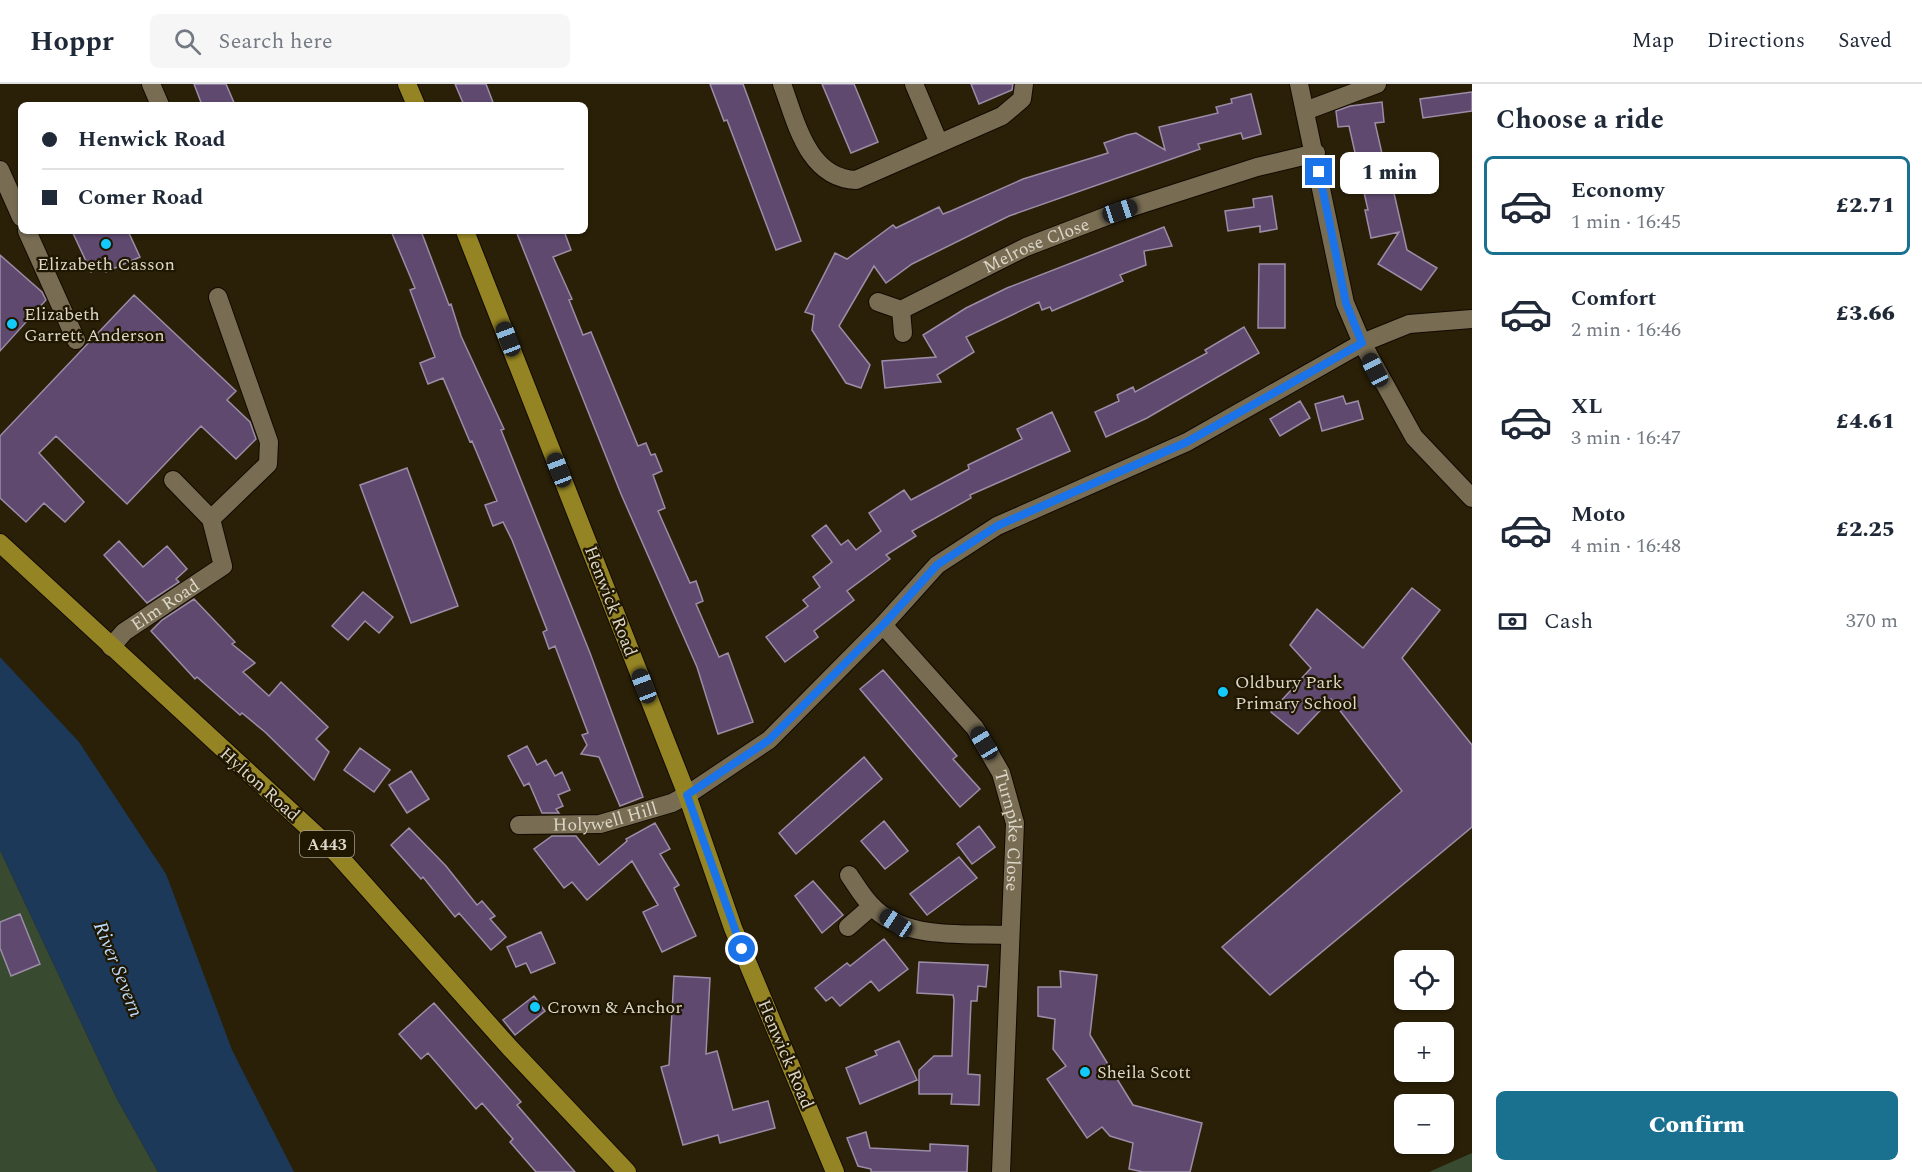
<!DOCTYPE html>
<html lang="en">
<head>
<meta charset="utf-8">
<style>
  :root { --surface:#fff; --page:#f6f6f7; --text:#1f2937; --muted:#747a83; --line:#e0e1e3; --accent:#19718f }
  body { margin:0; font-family:Spectral,serif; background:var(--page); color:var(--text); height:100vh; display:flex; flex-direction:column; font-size:22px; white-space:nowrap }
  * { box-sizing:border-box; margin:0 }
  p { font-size:20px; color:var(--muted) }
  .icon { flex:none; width:33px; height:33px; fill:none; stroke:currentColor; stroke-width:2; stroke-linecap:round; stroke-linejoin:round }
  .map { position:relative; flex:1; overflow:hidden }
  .side { display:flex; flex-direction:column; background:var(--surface); width:450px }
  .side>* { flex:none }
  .hud { position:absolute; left:18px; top:18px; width:570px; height:132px; border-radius:9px; box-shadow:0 2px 4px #0004; display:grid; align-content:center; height:132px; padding:0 24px; background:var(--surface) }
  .controls { position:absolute; left:1394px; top:866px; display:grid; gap:12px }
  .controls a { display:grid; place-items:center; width:60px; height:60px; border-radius:9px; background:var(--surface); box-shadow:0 2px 4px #0004; font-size:30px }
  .end { position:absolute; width:27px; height:27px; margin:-14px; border:8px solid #1a73e8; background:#fff; box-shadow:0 0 0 3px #fff }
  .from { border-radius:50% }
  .bubble { position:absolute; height:42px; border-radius:9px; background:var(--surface); box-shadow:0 2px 4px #0004; font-size:20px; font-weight:800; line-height:42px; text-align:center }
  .car { position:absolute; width:18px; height:36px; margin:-18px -9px; border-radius:8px; box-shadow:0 0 4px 2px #0007; background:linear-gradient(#222 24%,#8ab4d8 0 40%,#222 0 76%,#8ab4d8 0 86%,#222 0) }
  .hud b { display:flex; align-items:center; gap:21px; height:57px; font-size:22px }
  .hud b+b { border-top:2px solid var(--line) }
  .hud i { width:15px; height:15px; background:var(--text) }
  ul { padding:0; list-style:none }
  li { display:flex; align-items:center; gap:18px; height:99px; margin:0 12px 9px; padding:0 12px; border:3px solid transparent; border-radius:9px }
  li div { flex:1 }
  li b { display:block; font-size:22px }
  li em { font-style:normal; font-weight:800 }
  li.on { border-color:var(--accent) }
  li>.icon { width:54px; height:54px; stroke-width:1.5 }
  h2 { padding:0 24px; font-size:27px; line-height:72px }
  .pay { display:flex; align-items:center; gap:15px; height:66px; padding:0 24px; font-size:22px }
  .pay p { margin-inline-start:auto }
  .cta { display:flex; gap:12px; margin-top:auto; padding:12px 24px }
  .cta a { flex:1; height:69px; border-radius:9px; background:var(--accent); color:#fff; font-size:24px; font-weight:800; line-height:69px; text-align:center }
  header { display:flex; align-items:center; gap:36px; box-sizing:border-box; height:84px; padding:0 30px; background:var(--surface); border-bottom:2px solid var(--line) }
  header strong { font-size:28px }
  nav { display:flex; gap:33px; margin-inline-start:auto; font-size:21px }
  .search { width:420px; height:54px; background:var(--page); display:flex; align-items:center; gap:15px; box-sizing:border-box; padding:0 21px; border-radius:9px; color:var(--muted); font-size:22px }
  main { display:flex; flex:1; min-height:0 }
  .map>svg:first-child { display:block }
  .green { fill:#384a30 }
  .water { fill:#1c3959 }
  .building { fill:#5f496f; stroke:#9b8da7; stroke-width:1.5 }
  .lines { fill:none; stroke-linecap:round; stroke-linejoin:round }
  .minor-casing { stroke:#120a00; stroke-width:20 }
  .major-casing { stroke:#120a00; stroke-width:20 }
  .minor { stroke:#786d53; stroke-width:18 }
  .major { stroke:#948423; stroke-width:18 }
  .route { stroke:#1a73e8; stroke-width:8 }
  .poi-dot { fill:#12cafb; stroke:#201701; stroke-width:2 }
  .labels { text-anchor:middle; stroke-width:4.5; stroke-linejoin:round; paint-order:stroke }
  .shield { fill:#201701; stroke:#a49d8d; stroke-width:1.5 }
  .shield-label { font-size:16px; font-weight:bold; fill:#ddd7c9 }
  .street-label { font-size:18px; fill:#ddd7c9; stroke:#201701 }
  .poi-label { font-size:18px; fill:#ddd7c9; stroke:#201701; text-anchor:start }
  .water-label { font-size:20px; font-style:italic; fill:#b9d7f9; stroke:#201701 }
</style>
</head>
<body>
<header>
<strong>Hoppr</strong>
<div class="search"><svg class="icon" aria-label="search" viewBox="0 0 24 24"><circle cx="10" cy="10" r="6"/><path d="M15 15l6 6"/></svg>Search here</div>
<nav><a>Map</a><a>Directions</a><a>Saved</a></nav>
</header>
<main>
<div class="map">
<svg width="1472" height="1088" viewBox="0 0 1472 1088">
  <rect width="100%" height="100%" fill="#2a2008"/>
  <!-- green -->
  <path class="green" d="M0,766L116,1013L158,1088H0Z
    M1472,1069V1088H1429Z"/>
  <!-- water -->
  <path class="water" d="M0,573L79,658L166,790L232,966L294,1088H158L116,1013L0,766Z"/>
  <!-- building -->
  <path class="building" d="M194,0H226L235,21H202Z
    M455,0H486L494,21H464Z
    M710,0H743L801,157L776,166L727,36L724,37Z
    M822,0H854L878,58L851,69Z
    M971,0H1013L1012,6L979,20Z
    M1472,8V27L1423,34L1420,15Z
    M1251,10L1261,50L1243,55L1241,49L1198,60L1200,65L1009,132L912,180L886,199L874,182L839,242L870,281L861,304L846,299L812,246L814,231L805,228L835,169L847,175L893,141L896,144L939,123L943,130L951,127L1023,95L1108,69L1104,59L1127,51L1136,49L1165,66L1159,43L1218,29L1216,23L1232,19L1231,15Z
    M1382,18L1384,38L1375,39L1385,83H1388L1407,166L1437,184L1421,206L1378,180L1399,148L1371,154L1365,126H1368L1349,42L1338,43L1336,27L1350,22Z
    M1272,112L1277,145L1260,148V142L1228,147L1225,127L1254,123L1253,115Z
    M1164,143L1172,162L1144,167L1146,181L1120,191L1123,197L1052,227L1050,223L1042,226L1039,218L966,253L974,268L937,291L941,298L885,304L882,277L936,273L923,251L966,224L1007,204Z
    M72,147H128L140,173L106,188L104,182L91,188Z
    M391,147H421L449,221L451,220L461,252L504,345L501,346L590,569L643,713L620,722L599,673L581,670L587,661L582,651L588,649L555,562L549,565L543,548L547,546L512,456L503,438L493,442L485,421L497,417L472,357L470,358L443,294L428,300L420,279L435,273L410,206L415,204Z
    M516,147H564L571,166L553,173L572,215L569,216L583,251L591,248L638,362L646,359L651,371L655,370L662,387L653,391L665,424L658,427L690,499L696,497L703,517L696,520L719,573L728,569L753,638L718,650L697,583L621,410Z
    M0,171L42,208L46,216L0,267Z
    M1259,180H1285V244H1258Z
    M134,211L236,307L227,316L250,338L256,355L236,375L201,342L127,420L56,352L39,369L84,418L65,438L44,419L26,438L0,414V352Z
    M1244,243L1259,269L1147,334L1106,353L1095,328L1119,317L1117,311L1133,303L1135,308L1207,269L1205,266Z
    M1343,312L1346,320L1358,317L1363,335L1322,347L1315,320Z
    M1300,317L1310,334L1280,352L1270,335Z
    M1052,328L1070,367L970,411L971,414L912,447L916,452L886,471L890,475L847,507L854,516L814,547L818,553L785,578L766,553L808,522L803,516L820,503L813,493L832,478L812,452L826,441L841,461L848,456L856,466L881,447L869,429L904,406L911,416L969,385L968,381L1022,355L1017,345Z
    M407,384L458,522L411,539L360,401Z
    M119,457L143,483L167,462L187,485L176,495L179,498L147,519L104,471Z
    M1412,504L1440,526L1402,574L1472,661V743L1270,911L1222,863L1402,707L1331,615L1298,650L1271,628L1311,584L1290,561L1317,525L1363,564Z
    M363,508L393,533L379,549L365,537L348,556L332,542Z
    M194,515L235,558L232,560L255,579L243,588L269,612L281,598L328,643L316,655L329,668L314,696L265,648L242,629L240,631L197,593L195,595L151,547L162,536Z
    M883,586L957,672L953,675L980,705L960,723L860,605Z
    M527,662L537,681L546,676L555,692L562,688L570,706L558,711L563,722L556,725L559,729H542L529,699L524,702L508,672Z
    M360,664L390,686L374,708L344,686Z
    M864,673L882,695L796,770L779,749Z
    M411,687L429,715L407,729L389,701Z
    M884,737L908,767L885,785L861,757Z
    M655,739L670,765L660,770L679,801L674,804L696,852L662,868L643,828L658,821L632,777L587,816L572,798L564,804L534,765L552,752H576L599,781L627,757L626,755Z
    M979,742L995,763L972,780L957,760Z
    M409,744L446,782L477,821L482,817L495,832L490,835L506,853L491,866L459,829L455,833L423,793L421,795L391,761Z
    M959,773L977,794L927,831L910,810Z
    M813,797L843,831L822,849L795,812Z
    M20,830L40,880L11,892L0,864V838Z
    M541,848L555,879L531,889L526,879L516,883L507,863Z
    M884,855L908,885L879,907L871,897L840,922L832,913L826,917L815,904L847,879L850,882Z
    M919,878L988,881L986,903L978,902L977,917H971L968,990L980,991L979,1021L951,1020L952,1010H919V986L934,972H952L954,916L953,911L917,909Z
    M1060,887L1097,891L1090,951L1133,1021L1202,1039L1190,1088H1143L1129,1085L1133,1059L1110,1052L1102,1043L1087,1054L1047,995L1066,982L1053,965L1055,935L1038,932V903H1061Z
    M674,892L710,894L706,970L717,967L733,1026L768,1017L775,1044L720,1059L718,1051L683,1061L661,983L669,981Z
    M534,912L545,927L515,951L503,936Z
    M434,919L521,1018L517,1021L575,1088H536L510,1058L513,1055L482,1019L476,1025L428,969L421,975L399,950Z
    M899,957L917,996L860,1020L846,984L877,971L875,967Z
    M866,1048L870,1064L930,1067V1060L968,1062L967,1088H871V1085L858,1082L847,1054Z"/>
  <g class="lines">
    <defs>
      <g id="minor">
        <path d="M151,0L160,21"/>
        <path d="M782,0C796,37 807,94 856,96L1002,32L1022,15L1024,0"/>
        <path d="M914,0L939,59"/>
        <path d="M1299,0L1345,219L1362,259L1414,353L1472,414"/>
        <path d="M1305,27L1377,0"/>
        <path d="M0,86L21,133"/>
        <path d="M27,147L76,256"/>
        <path d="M878,218L901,226L903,249"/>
        <path id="s1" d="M901,226L1026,163L1120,127L1257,83L1316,69"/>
        <path d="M211,435L268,380L269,358L218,213"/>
        <path id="s2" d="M883,541L975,644L1001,689L1015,739L1001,1088"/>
        <path id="s3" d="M111,563L124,548L223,482L211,435L173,396"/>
        <path id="s4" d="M519,741L600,740L672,719L687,711L769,656L883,541L937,481L997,442L1187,358L1362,259L1409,240L1472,235"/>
        <path d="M849,791C856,801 862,812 871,821C903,857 966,849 1009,851"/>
        <path d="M848,843L871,823"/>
      </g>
      <path id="major" d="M407,0L416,21
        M465,147L687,711L733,844L835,1088
        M0,459L338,771L510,964L627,1088"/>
    </defs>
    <!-- minor casing -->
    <use href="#minor" class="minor-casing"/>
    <!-- major casing -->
    <use href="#major" class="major-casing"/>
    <!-- minor -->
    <use href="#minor" class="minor"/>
    <!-- major -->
    <use href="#major" class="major"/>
  </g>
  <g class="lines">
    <!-- route -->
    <path class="route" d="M742,865L687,711L769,656L883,541L937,481L997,442L1187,358L1362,259L1346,219L1319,88"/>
  </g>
  <!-- markers -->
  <g class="poi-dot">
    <circle cx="106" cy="160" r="6"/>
    <circle cx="12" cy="240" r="6"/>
    <circle cx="1223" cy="608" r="6"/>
    <circle cx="535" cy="923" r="6"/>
    <circle cx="1085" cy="988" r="6"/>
  </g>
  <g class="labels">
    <!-- shield labels -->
    <rect class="shield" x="300" y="747" width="54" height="26" rx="4.5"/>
    <g class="shield-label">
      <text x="327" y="766">A443</text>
    </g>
    <!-- street labels -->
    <g class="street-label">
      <text dy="6" stroke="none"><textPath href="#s1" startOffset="150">Melrose Close</textPath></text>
      <text transform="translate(611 517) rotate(69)" y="6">Henwick Road</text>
      <text dy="6" stroke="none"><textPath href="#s3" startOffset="69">Elm Road</textPath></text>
      <text transform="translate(260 700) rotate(42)" y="6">Hylton Road</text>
      <text dy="6" stroke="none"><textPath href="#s4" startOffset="87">Holywell Hill</textPath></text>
      <text dy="6" stroke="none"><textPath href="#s2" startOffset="249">Turnpike Close</textPath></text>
      <text transform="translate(786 970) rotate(67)" y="6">Henwick Road</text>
    </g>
    <!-- poi labels -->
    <g class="poi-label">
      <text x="106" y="186" text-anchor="middle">Elizabeth Casson</text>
      <text x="24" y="236">Elizabeth<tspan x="24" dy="21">Garrett Anderson</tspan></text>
      <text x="1235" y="604">Oldbury Park<tspan x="1235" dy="21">Primary School</tspan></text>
      <text x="547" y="929">Crown &amp; Anchor</text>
      <text x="1097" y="994">Sheila Scott</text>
    </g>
    <!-- water labels -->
    <g class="water-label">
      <text transform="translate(119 885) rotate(68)" y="7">River Severn</text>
    </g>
  </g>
</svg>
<div class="controls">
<a><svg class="icon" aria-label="locate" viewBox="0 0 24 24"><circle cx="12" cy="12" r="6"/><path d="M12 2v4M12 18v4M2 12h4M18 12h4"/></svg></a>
<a>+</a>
<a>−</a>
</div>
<i class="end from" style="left:742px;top:865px"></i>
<i class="end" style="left:1319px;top:88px"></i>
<div class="bubble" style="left:1340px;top:68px;width:99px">1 min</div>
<i class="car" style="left:1120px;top:127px;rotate:72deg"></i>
<i class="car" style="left:508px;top:255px;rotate:339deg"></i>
<i class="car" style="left:1375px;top:286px;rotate:333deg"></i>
<i class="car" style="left:559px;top:386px;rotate:339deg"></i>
<i class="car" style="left:644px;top:602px;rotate:339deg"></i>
<i class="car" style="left:984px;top:659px;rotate:329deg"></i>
<i class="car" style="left:896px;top:839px;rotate:304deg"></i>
<div class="hud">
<b><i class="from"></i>Henwick Road</b>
<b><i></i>Comer Road</b>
</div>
</div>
<section class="side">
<h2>Choose a ride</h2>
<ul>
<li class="on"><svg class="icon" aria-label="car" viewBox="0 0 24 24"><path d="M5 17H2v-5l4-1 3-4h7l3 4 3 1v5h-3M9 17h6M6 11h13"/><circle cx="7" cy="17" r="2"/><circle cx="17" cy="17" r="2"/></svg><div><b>Economy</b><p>1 min · 16:45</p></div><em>£2.71</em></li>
<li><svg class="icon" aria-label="car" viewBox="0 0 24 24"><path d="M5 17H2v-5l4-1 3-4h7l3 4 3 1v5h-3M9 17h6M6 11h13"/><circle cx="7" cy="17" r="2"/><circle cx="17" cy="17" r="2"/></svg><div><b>Comfort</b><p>2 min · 16:46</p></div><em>£3.66</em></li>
<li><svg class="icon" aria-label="car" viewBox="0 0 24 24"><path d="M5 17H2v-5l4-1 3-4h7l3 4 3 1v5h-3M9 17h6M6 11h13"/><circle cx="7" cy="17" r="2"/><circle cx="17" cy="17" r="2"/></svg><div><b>XL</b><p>3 min · 16:47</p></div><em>£4.61</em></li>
<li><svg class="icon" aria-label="car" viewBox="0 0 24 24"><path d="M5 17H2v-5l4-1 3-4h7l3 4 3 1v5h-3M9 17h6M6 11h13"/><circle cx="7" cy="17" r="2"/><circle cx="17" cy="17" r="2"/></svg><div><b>Moto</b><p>4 min · 16:48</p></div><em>£2.25</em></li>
</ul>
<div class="pay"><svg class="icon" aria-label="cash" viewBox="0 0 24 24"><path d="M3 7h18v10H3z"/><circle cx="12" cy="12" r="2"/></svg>Cash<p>370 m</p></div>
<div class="cta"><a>Confirm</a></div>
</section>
</main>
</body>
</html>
